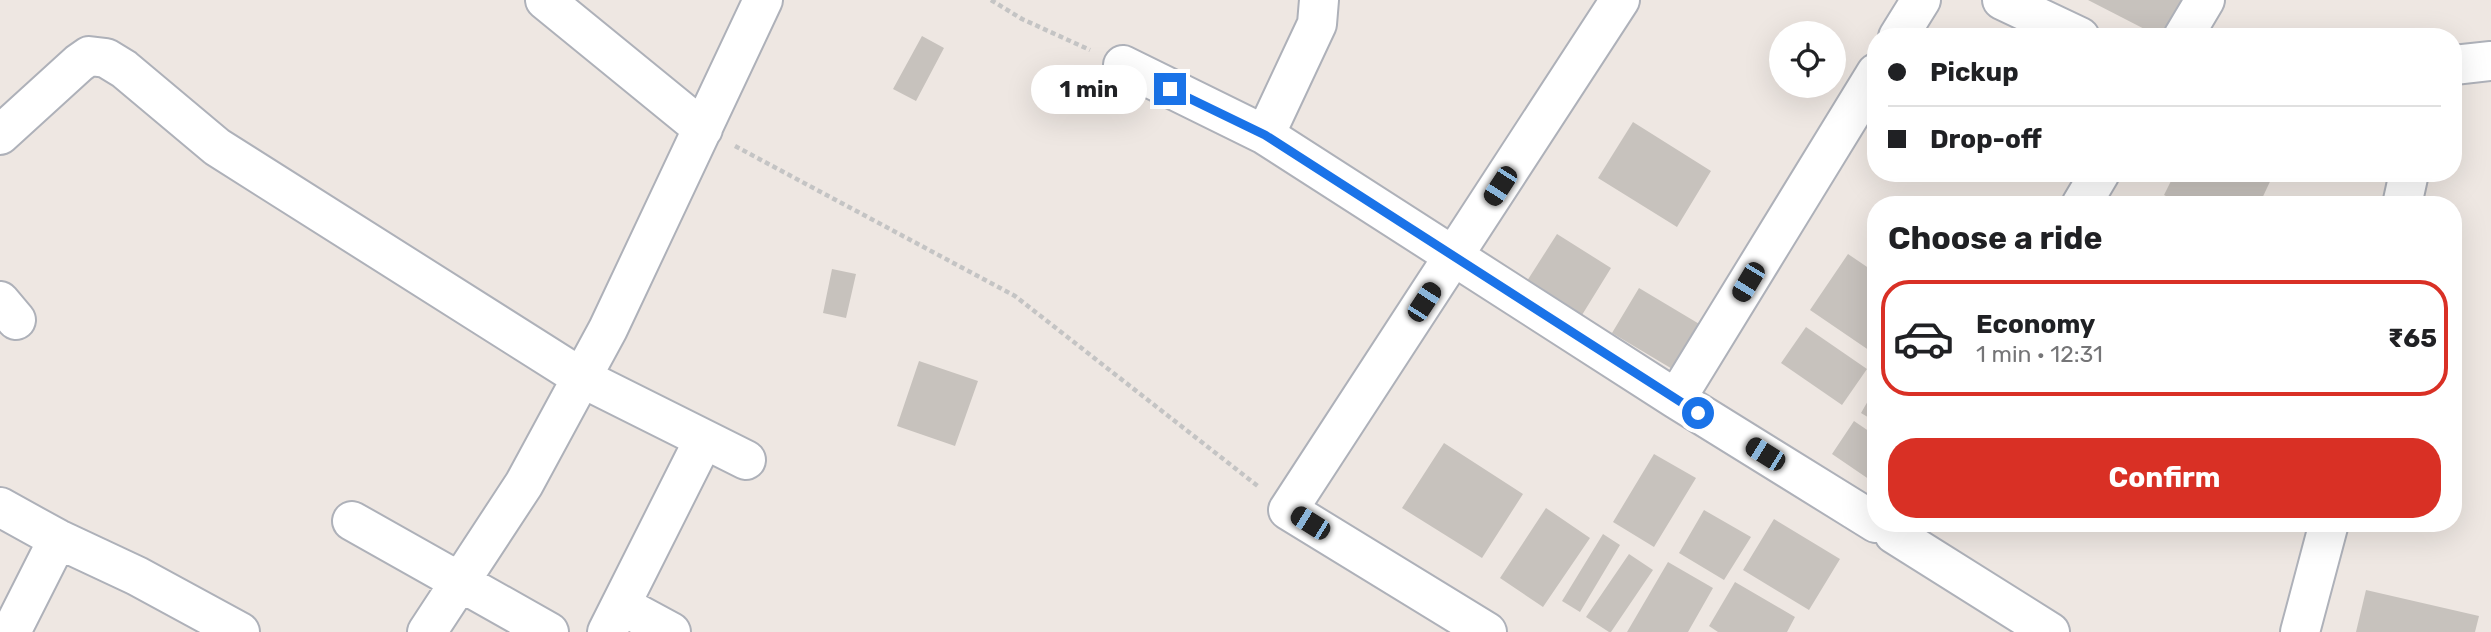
<!DOCTYPE html>
<html lang="en">
<head>
<meta charset="utf-8">
<style>
  :root { --surface:#fff; --page:#f6f6f6; --text:#202124; --muted:#757577; --line:#e0e0e0; --accent:#d93025 }
  body { margin:0; font-family:Rubik,sans-serif; background:var(--page); color:var(--text); height:100vh; display:flex; flex-direction:column; font-size:26px; white-space:nowrap }
  * { box-sizing:border-box; margin:0 }
  p { font-size:23px; color:var(--muted) }
  .icon { flex:none; width:38px; height:38px; fill:none; stroke:currentColor; stroke-width:2; stroke-linecap:round; stroke-linejoin:round }
  .map { position:relative; flex:1; overflow:hidden }
  .sheet { position:absolute; left:1867px; top:196px; width:595px; height:336px; display:flex; flex-direction:column; background:var(--surface); border-radius:28px; box-shadow:0 7px 28px #0002 }
  .sheet>* { flex:none }
  .guide { position:absolute; left:1867px; top:28px; width:595px; height:154px; border-radius:28px; box-shadow:0 7px 28px #0002; display:grid; align-content:center; height:154px; padding:0 21px; background:var(--surface) }
  .buttons { position:absolute; left:1769px; top:21px; display:grid; gap:14px }
  .buttons a { display:grid; place-items:center; width:77px; height:77px; border-radius:50%; background:var(--surface); box-shadow:0 7px 28px #0002; font-size:35px }
  .end { position:absolute; width:32px; height:32px; margin:-16px; border:9px solid #1a73e8; background:#fff; box-shadow:0 0 0 4px #fff }
  .from { border-radius:50% }
  .bubble { position:absolute; height:49px; border-radius:24px; background:var(--surface); box-shadow:0 7px 28px #0002; font-size:23px; font-weight:700; line-height:49px; text-align:center }
  .car { position:absolute; width:21px; height:42px; margin:-21px -10px; border-radius:9px; box-shadow:0 0 5px 2px #0007; background:linear-gradient(#222 24%,#8ab4d8 0 40%,#222 0 76%,#8ab4d8 0 86%,#222 0) }
  .guide b { display:flex; align-items:center; gap:24px; height:66px; font-size:26px }
  .guide b+b { border-top:2px solid var(--line) }
  .guide i { width:18px; height:18px; background:var(--text) }
  ul { padding:0; list-style:none }
  li { display:flex; align-items:center; gap:21px; height:116px; margin:0 14px 10px; padding:0 7px; border:4px solid transparent; border-radius:28px }
  li div { flex:1 }
  li b { display:block; font-size:26px }
  li em { font-style:normal; font-weight:700 }
  li.selected { border-color:var(--accent) }
  li>.icon { width:63px; height:63px; stroke-width:1.5 }
  h2 { padding:0 21px; font-size:32px; line-height:84px }
  .button { display:flex; gap:14px; margin-top:auto; padding:14px 21px }
  .button a { flex:1; height:80px; border-radius:28px; background:var(--accent); color:#fff; font-size:28px; font-weight:700; line-height:80px; text-align:center }
  .map>svg:first-child { display:block }
  .building { fill:#c7c2bd }
  .lines { fill:none; stroke-linecap:round; stroke-linejoin:round }
  .minor-casing { stroke:#aeb1b9; stroke-width:42 }
  .path { stroke:#c4c4c4; stroke-width:4.5; stroke-dasharray:5 3.5; stroke-linecap:butt }
  .minor { stroke:#fff; stroke-width:38 }
  .route { stroke:#1a73e8; stroke-width:9 }
</style>
</head>
<body>
<div class="map">
<svg width="2491" height="632" viewBox="0 0 2491 632">
  <rect width="100%" height="100%" fill="#eee7e2"/>
  <!-- building -->
  <path class="building" d="M2088,0H2187L2168,37H2160Z
    M922,36L944,48L916,101L893,89Z
    M1633,122L1711,171L1677,227L1598,178Z
    M2175,173H2274L2259,205H2183L2164,195Z
    M1557,234L1611,268L1582,315L1527,281Z
    M1848,254L1876,273V355L1810,310Z
    M832,269L856,274L846,318L823,313Z
    M1639,288L1706,328L1679,373L1612,333Z
    M1806,327L1867,369L1842,405L1781,363Z
    M919,361L978,381L955,446L897,426Z
    M1876,387V422L1861,413Z
    M1854,421L1876,436V484L1832,454Z
    M1444,443L1523,494L1482,558L1402,508Z
    M1654,454L1696,478L1654,547L1613,522Z
    M1546,508L1590,538L1543,607L1500,578Z
    M1704,510L1751,537L1724,580L1679,553Z
    M1774,519L1840,559L1809,610L1743,570Z
    M1603,534L1620,545L1580,612L1562,601Z
    M1629,554L1653,570L1611,632H1609L1586,617Z
    M1668,562L1713,588L1688,632H1627Z
    M1735,582L1795,617L1787,632H1718L1709,626Z
    M2366,590L2479,616L2475,632H2356Z"/>
  <g class="lines">
    <defs>
      <path id="minor" d="M545,0L703,129
        M2002,0L2080,37
        M1898,37L1921,0
        M2183,37L2205,0
        M1123,65L1265,135L1676,399L1876,523
        M2454,65L2491,61
        M0,135L79,63L89,56L106,58L124,69L217,147L582,378L746,460
        M1265,135L1317,24L1319,0
        M2081,205L2100,173
        M2402,205L2409,173
        M0,301L16,320
        M1676,399L1876,73
        M0,507L58,539L137,576L240,632
        M352,521L549,632
        M1900,523L1894,534L2050,632
        M621,605L671,632
        M11,632L58,539
        M427,632L524,484L608,329L763,0
        M607,632L704,439
        M1487,632L1288,510L1620,0
        M2300,632L2329,523"/>
    </defs>
    <!-- minor casing -->
    <use href="#minor" class="minor-casing"/>
    <!-- path -->
    <path class="path" d="M991,0L1022,19L1090,50
      M735,146L1015,296L1259,487"/>
    <!-- minor -->
    <use href="#minor" class="minor"/>
  </g>
  <g class="lines">
    <!-- route -->
    <path class="route" d="M1170,89L1265,135L1698,413"/>
  </g>
</svg>
<div class="buttons">
<a><svg class="icon" aria-label="locate" viewBox="0 0 24 24"><circle cx="12" cy="12" r="6"/><path d="M12 2v4M12 18v4M2 12h4M18 12h4"/></svg></a>
</div>
<i class="end from" style="left:1698px;top:413px"></i>
<i class="end" style="left:1170px;top:89px"></i>
<div class="bubble" style="left:1031px;top:65px;width:116px">1 min</div>
<i class="car" style="left:1500px;top:186px;rotate:213deg"></i>
<i class="car" style="left:1748px;top:282px;rotate:211deg"></i>
<i class="car" style="left:1424px;top:302px;rotate:33deg"></i>
<i class="car" style="left:1765px;top:454px;rotate:302deg"></i>
<i class="car" style="left:1310px;top:523px;rotate:302deg"></i>
<div class="guide">
<b><i class="from"></i>Pickup</b>
<b><i></i>Drop-off</b>
</div>
<section class="sheet">
<h2>Choose a ride</h2>
<ul>
<li class="selected"><svg class="icon" aria-label="car" viewBox="0 0 24 24"><path d="M5 17H2v-5l4-1 3-4h7l3 4 3 1v5h-3M9 17h6M6 11h13"/><circle cx="7" cy="17" r="2"/><circle cx="17" cy="17" r="2"/></svg><div><b>Economy</b><p>1 min · 12:31</p></div><em>₹65</em></li>
</ul>
<div class="button"><a>Confirm</a></div>
</section>
</div>
</body>
</html>
